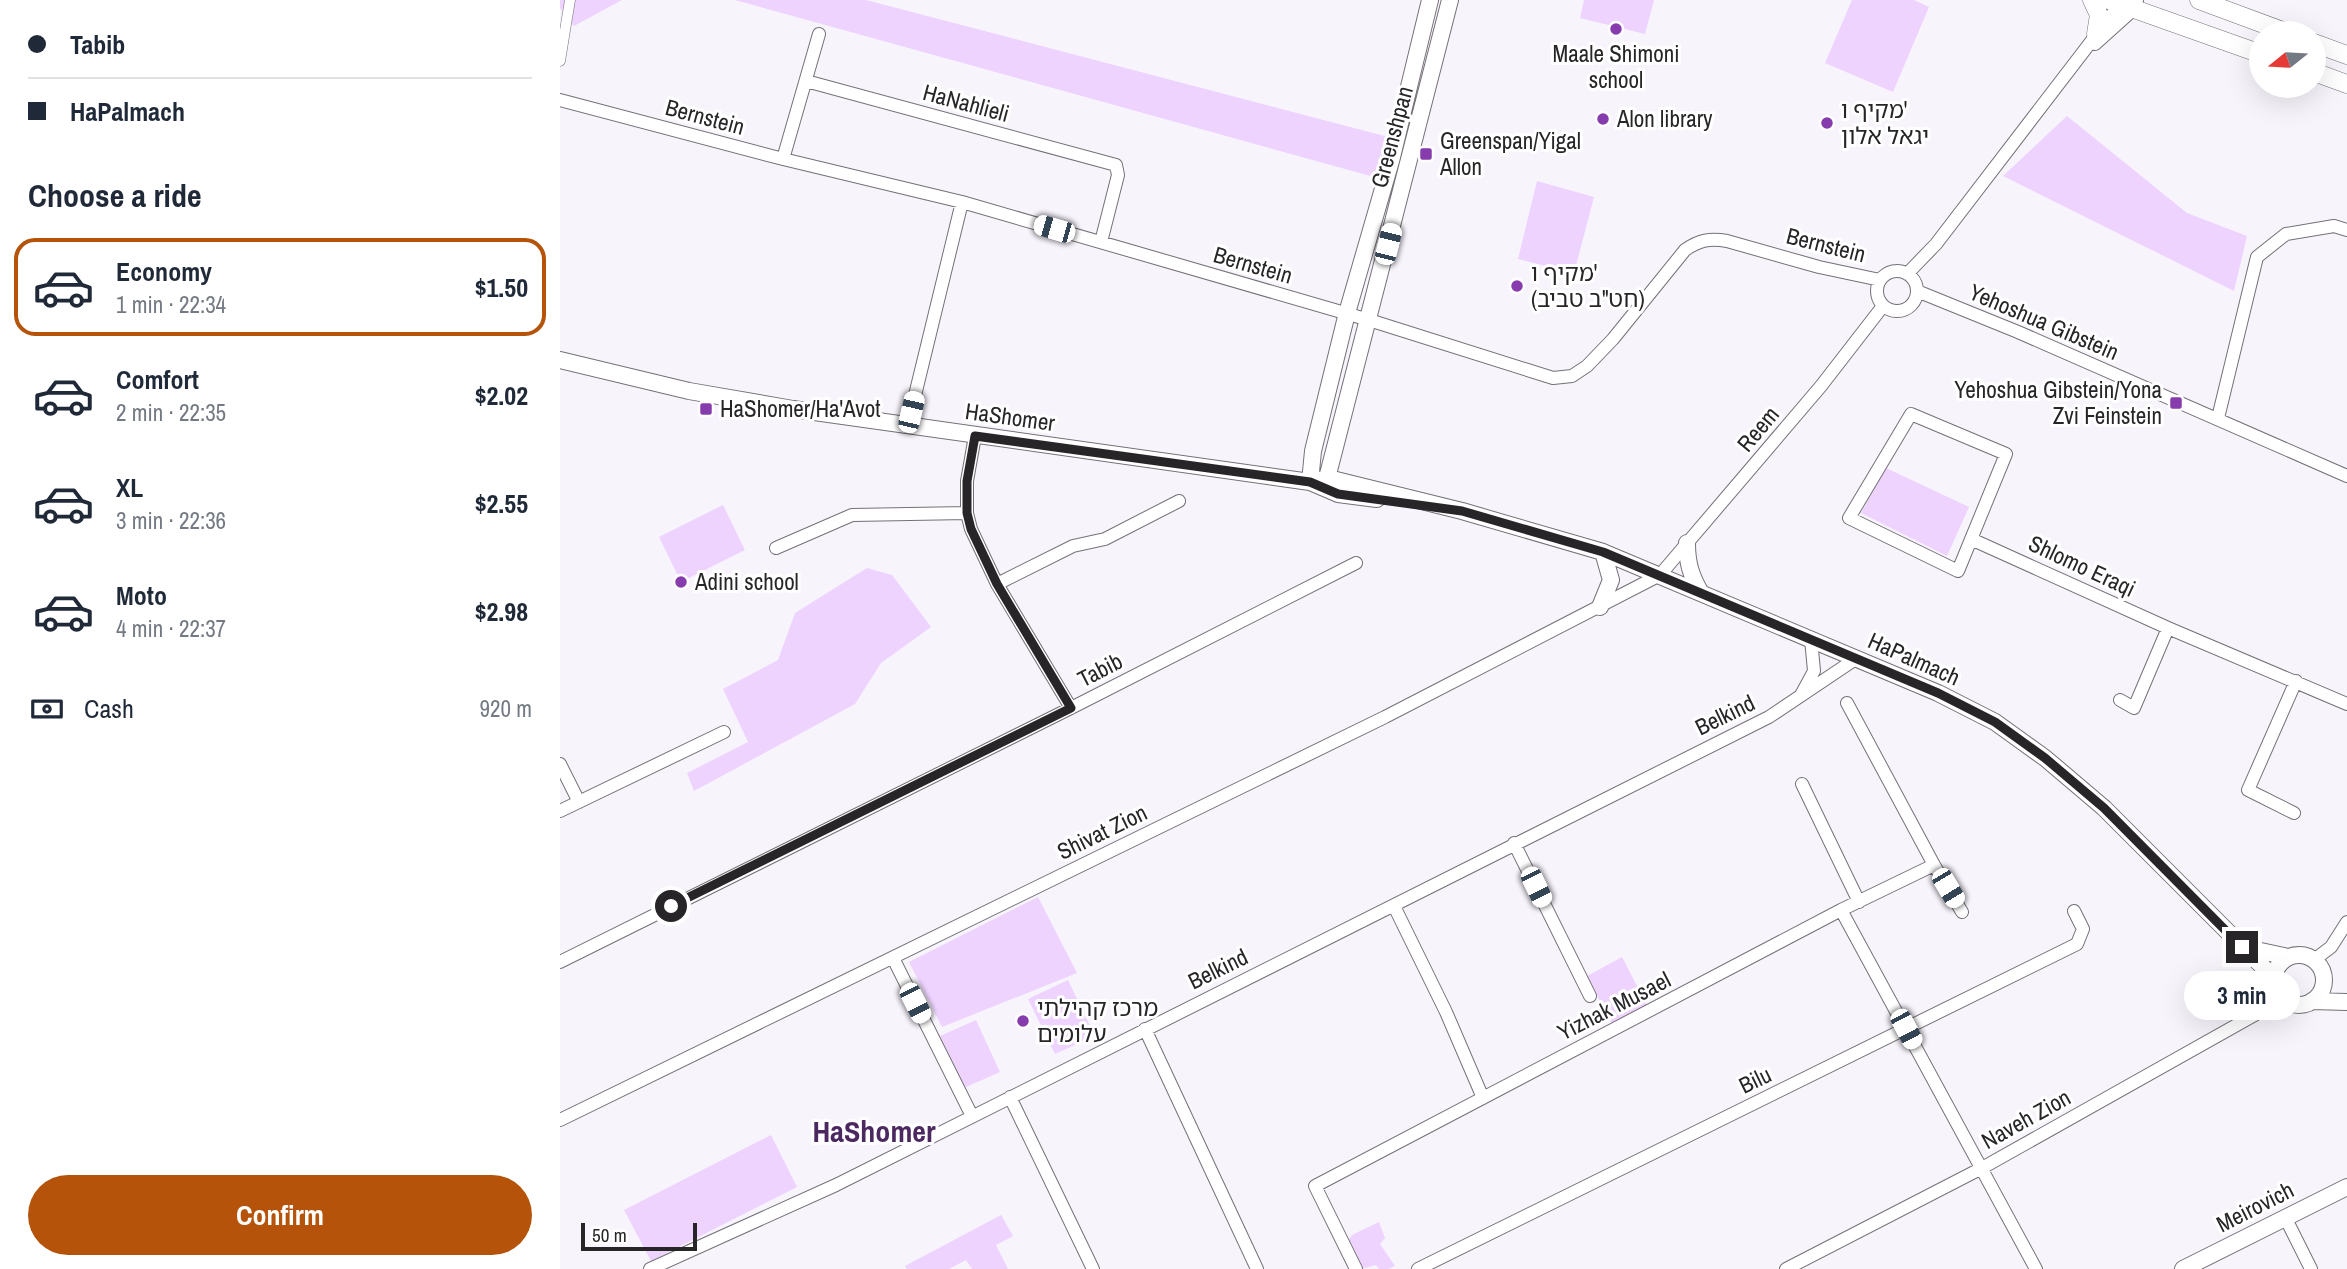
<!DOCTYPE html>
<html lang="en">
<head>
<meta charset="utf-8">
<style>
  :root { --surface:#fff; --page:#f6f6f7; --text:#1f2937; --muted:#747a83; --line:#e0e1e3; --accent:#b45309 }
  body { margin:0; font-family:"Archivo Narrow","Noto Sans Hebrew",sans-serif; background:var(--page); color:var(--text); height:100vh; display:flex; flex-direction:column; font-size:26px; white-space:nowrap }
  * { box-sizing:border-box; margin:0 }
  p { font-size:23px; color:var(--muted) }
  .icon { flex:none; width:38px; height:38px; fill:none; stroke:currentColor; stroke-width:2; stroke-linecap:round; stroke-linejoin:round }
  .map { position:relative; flex:1; overflow:hidden }
  .details { display:flex; flex-direction:column; background:var(--surface); width:560px }
  .details>* { flex:none }
  .hud { display:grid; align-content:center; height:154px; padding:0 28px; background:var(--surface) }
  .needle { width:46px; rotate:252deg }
  .buttons { position:absolute; left:1689px; top:21px; display:grid; gap:14px }
  .buttons a { display:grid; place-items:center; width:77px; height:77px; border-radius:50%; background:var(--surface); box-shadow:0 7px 28px #0002; font-size:35px }
  .scale { position:absolute; left:21px; bottom:18px; width:116px; box-sizing:border-box; padding-left:7px; border:4px solid #272528; border-top:0; font-size:19px; line-height:24px; white-space:nowrap; color:#272528; -webkit-text-stroke:5px #fff; paint-order:stroke }
  .end { position:absolute; width:32px; height:32px; margin:-16px; border:9px solid #272528; background:#fff; box-shadow:0 0 0 4px #fff }
  .from { border-radius:50% }
  .bubble { position:absolute; height:49px; border-radius:24px; background:var(--surface); box-shadow:0 7px 28px #0002; font-size:23px; font-weight:800; line-height:49px; text-align:center }
  .car { position:absolute; width:21px; height:42px; margin:-21px -10px; border-radius:9px; box-shadow:0 0 5px 2px #0007; background:linear-gradient(#fff 24%,#345 0 40%,#fff 0 76%,#345 0 86%,#fff 0) }
  .hud b { display:flex; align-items:center; gap:24px; height:66px; font-size:26px }
  .hud b+b { border-top:2px solid var(--line) }
  .hud i { width:18px; height:18px; background:var(--text) }
  ul { padding:0; list-style:none }
  li { display:flex; align-items:center; gap:21px; height:98px; margin:0 14px 10px; padding:0 14px; border:4px solid transparent; border-radius:21px }
  li div { flex:1 }
  li b { display:block; font-size:26px }
  li em { font-style:normal; font-weight:800 }
  li.on { border-color:var(--accent) }
  li>.icon { width:63px; height:63px; stroke-width:1.5 }
  h2 { padding:0 28px; font-size:32px; line-height:84px }
  .pay { display:flex; align-items:center; gap:18px; height:77px; padding:0 28px; font-size:26px }
  .pay p { margin-inline-start:auto }
  .action { display:flex; gap:14px; margin-top:auto; padding:14px 28px }
  .action a { flex:1; height:80px; border-radius:42px; background:var(--accent); color:#fff; font-size:28px; font-weight:800; line-height:80px; text-align:center }
  main { display:flex; flex:1; min-height:0 }
  .map>svg:first-child { display:block }
  .green { fill:#edd3fe }
  .lines { fill:none; stroke-linecap:round; stroke-linejoin:round }
  .pedestrian-casing { stroke:#757077; stroke-width:11 }
  .minor-casing { stroke:#757077; stroke-width:14 }
  .tertiary-casing { stroke:#757077; stroke-width:18 }
  .secondary-casing { stroke:#757077; stroke-width:19 }
  .pedestrian { stroke:#fff; stroke-width:10 }
  .minor { stroke:#fff; stroke-width:12 }
  .tertiary { stroke:#fff; stroke-width:16 }
  .secondary { stroke:#fff; stroke-width:18 }
  .route { stroke:#272528; stroke-width:9 }
  .poi-dot { fill:#873cad; stroke:#fff; stroke-width:2.5 }
  .labels { text-anchor:middle; stroke-width:6; stroke-linejoin:round; paint-order:stroke }
  .poi-label { font-size:23px; fill:#272528; stroke:#fff; text-anchor:start }
  .street-label { font-size:23px; fill:#272528; stroke:#fff }
  .district-label { font-size:30px; font-weight:bold; fill:#4c2860; stroke:#fff }
</style>
</head>
<body>
<main>
<section class="details">
<div class="hud">
<b><i class="from"></i>Tabib</b>
<b><i></i>HaPalmach</b>
</div>
<h2>Choose a ride</h2>
<ul>
<li class="on"><svg class="icon" aria-label="car" viewBox="0 0 24 24"><path d="M5 17H2v-5l4-1 3-4h7l3 4 3 1v5h-3M9 17h6M6 11h13"/><circle cx="7" cy="17" r="2"/><circle cx="17" cy="17" r="2"/></svg><div><b>Economy</b><p>1 min · 22:34</p></div><em>$1.50</em></li>
<li><svg class="icon" aria-label="car" viewBox="0 0 24 24"><path d="M5 17H2v-5l4-1 3-4h7l3 4 3 1v5h-3M9 17h6M6 11h13"/><circle cx="7" cy="17" r="2"/><circle cx="17" cy="17" r="2"/></svg><div><b>Comfort</b><p>2 min · 22:35</p></div><em>$2.02</em></li>
<li><svg class="icon" aria-label="car" viewBox="0 0 24 24"><path d="M5 17H2v-5l4-1 3-4h7l3 4 3 1v5h-3M9 17h6M6 11h13"/><circle cx="7" cy="17" r="2"/><circle cx="17" cy="17" r="2"/></svg><div><b>XL</b><p>3 min · 22:36</p></div><em>$2.55</em></li>
<li><svg class="icon" aria-label="car" viewBox="0 0 24 24"><path d="M5 17H2v-5l4-1 3-4h7l3 4 3 1v5h-3M9 17h6M6 11h13"/><circle cx="7" cy="17" r="2"/><circle cx="17" cy="17" r="2"/></svg><div><b>Moto</b><p>4 min · 22:37</p></div><em>$2.98</em></li>
</ul>
<div class="pay"><svg class="icon" aria-label="cash" viewBox="0 0 24 24"><path d="M3 7h18v10H3z"/><circle cx="12" cy="12" r="2"/></svg>Cash<p>920 m</p></div>
<div class="action"><a>Confirm</a></div>
</section>
<div class="map">
<svg width="1787" height="1269" viewBox="0 0 1787 1269">
  <rect width="100%" height="100%" fill="#f8f4fc"/>
  <!-- green -->
  <path class="green" d="M0,0H62L14,26L0,8Z
    M175,0H306L836,139L825,180Z
    M1024,0H1094L1085,34L1020,18Z
    M1292,0H1354L1369,7L1333,92L1265,63Z
    M1507,116L1627,213L1687,236L1674,291L1443,176Z
    M977,181L1034,197L1014,273L958,259Z
    M1326,468L1409,507L1387,556L1301,513Z
    M163,505L185,550L121,582L99,537Z
    M307,568L332,575L371,627L321,663L295,704L134,791L127,773L188,742L163,689L218,660L235,613Z
    M478,897L517,973L382,1027L349,962Z
    M1062,957L1087,1005L1052,1024L1027,976Z
    M508,980L535,1036L495,1054L468,999Z
    M416,1020L440,1072L404,1088L380,1036Z
    M211,1135L237,1187L91,1261L64,1210Z
    M441,1215L453,1236L436,1245L448,1269H412L406,1260L389,1269H347L345,1266Z
    M819,1222L825,1238L820,1244L835,1266L828,1269H819L816,1265L801,1269L788,1241L792,1235Z"/>
  <g class="lines">
    <defs>
      <path id="pedestrian" d="M0,61L10,0"/>
      <path id="minor" d="M1535,44L1574,9L1577,0
        M246,81L556,165L558,175L541,242
        M0,100L223,159L402,202L809,320L993,378L1012,376L1027,366L1053,339L1125,250C1139,240 1150,238 1167,241L1259,267L1320,280
        M223,159L259,34
        M1317 291a20 20 0 1 1 40 0a20 20 0 1 1-40 0Z
        M1347,274L1376,244L1563,0
        M1357,291L1458,332L1787,476
        M1351,414L1446,454L1398,571L1289,518Z
        M1658,418L1697,257L1726,234L1774,226L1787,230
        M348,424L402,202
        M415,436L407,481V513L411,529L437,584L511,708
        M1411,539L1608,628L1787,704
        M216,548L292,515L407,513
        M437,584L513,546L545,539L619,501
        M1241,695L1254,671L1251,639
        M1560,700L1574,708L1608,628
        M1287,703L1374,865L1402,912
        M0,764L19,802
        M1242,784L1299,902
        M0,811L164,732
        M1734,813L1688,790L1736,681
        M954,843L1030,996
        M834,906L886,1012L923,1098
        M1281,910L1476,1269
        M333,958L412,1116
        M1754,960L1771,947L1787,922
        M0,962L511,708L796,563
        M585,1029L697,1269
        M450,1097L533,1269
        M0,1120L825,717L1100,575L1261,386L1323,306
        M1725,1217L1751,1269
        M90,1269L276,1185L1209,717L1297,658
        M796,1269L755,1186L1281,910L1374,865
        M858,1269L1517,944L1523,929L1514,911
        M1226,1269L1422,1168L1723,999"/>
      <path id="tertiary" d="M0,360L129,391L233,409L750,482L778,494L817,499
        M750,482L768,478L902,511L1043,552L1378,693L1435,722L1485,758L1544,808L1714,978
        M750,482L753,451L787,313L831,161L870,0
        M765,486L890,0
        M1127,543C1127,563 1131,576 1141,593
        M1040,607L1051,580L1043,552
        M1682,947L1728,957
        M1714 980a25 25 0 1 1 50 0a25 25 0 1 1-50 0Z
        M1752,1001L1787,1002
        M1623,1269L1787,1187"/>
      <path id="secondary" d="M1532,0L1539,15L1536,34
        M1549,0L1701,54
        M1639,0L1728,33
        M1754,43L1787,55
        M1754,72L1787,84"/>
    </defs>
    <!-- pedestrian casing -->
    <use href="#pedestrian" class="pedestrian-casing"/>
    <!-- minor casing -->
    <use href="#minor" class="minor-casing"/>
    <!-- tertiary casing -->
    <use href="#tertiary" class="tertiary-casing"/>
    <!-- secondary casing -->
    <use href="#secondary" class="secondary-casing"/>
    <!-- pedestrian -->
    <use href="#pedestrian" class="pedestrian"/>
    <!-- minor -->
    <use href="#minor" class="minor"/>
    <!-- tertiary -->
    <use href="#tertiary" class="tertiary"/>
    <!-- secondary -->
    <use href="#secondary" class="secondary"/>
  </g>
  <g class="lines">
    <!-- route -->
    <path class="route" d="M111,906L511,708L437,584L411,529L407,513V481L415,436L750,482L778,494L902,511L1043,552L1378,693L1435,722L1485,758L1544,808L1682,947"/>
  </g>
  <!-- markers -->
  <g class="poi-dot">
    <circle cx="1056" cy="29" r="7"/>
    <circle cx="1043" cy="119" r="7"/>
    <circle cx="1267" cy="123" r="7"/>
    <rect x="859" y="147" width="14" height="14" rx="3.5"/>
    <circle cx="957" cy="286" r="7"/>
    <rect x="1609" y="396" width="14" height="14" rx="3.5"/>
    <rect x="139" y="402" width="14" height="14" rx="3.5"/>
    <circle cx="121" cy="582" r="7"/>
    <circle cx="463" cy="1021" r="7"/>
  </g>
  <g class="labels">
    <!-- poi labels -->
    <g class="poi-label">
      <text x="1056" y="62" text-anchor="middle">Maale Shimoni<tspan x="1056" dy="26">school</tspan></text>
      <text x="1281" y="118">מקיף ו'<tspan x="1281" dy="26">יגאל אלון</tspan></text>
      <text x="1057" y="127">Alon library</text>
      <text x="880" y="149">Greenspan/Yigal<tspan x="880" dy="26">Allon</tspan></text>
      <text x="971" y="281">מקיף ו'<tspan x="971" dy="26">(חט"ב טביב)</tspan></text>
      <text x="1602" y="398" text-anchor="end">Yehoshua Gibstein/Yona<tspan x="1602" dy="26">Zvi Feinstein</tspan></text>
      <text x="160" y="417">HaShomer/Ha'Avot</text>
      <text x="135" y="590">Adini school</text>
      <text x="477" y="1016">מרכז קהילתי<tspan x="477" dy="26">עלומים</tspan></text>
    </g>
    <!-- street labels -->
    <g class="street-label">
      <text transform="translate(406 103) rotate(15)" y="8">HaNahlieli</text>
      <text transform="translate(145 117) rotate(15)" y="8">Bernstein</text>
      <text transform="translate(832 137) rotate(-75)" y="8">Greenshpan</text>
      <text transform="translate(1266 245) rotate(14)" y="8">Bernstein</text>
      <text transform="translate(693 265) rotate(16)" y="8">Bernstein</text>
      <text transform="translate(1484 322) rotate(23)" y="8">Yehoshua Gibstein</text>
      <text transform="translate(450 417) rotate(8)" y="8">HaShomer</text>
      <text transform="translate(1198 429) rotate(-50)" y="8">Reem</text>
      <text transform="translate(1522 566) rotate(25)" y="8">Shlomo Eraqi</text>
      <text transform="translate(1354 659) rotate(24)" y="8">HaPalmach</text>
      <text transform="translate(540 670) rotate(-27)" y="8">Tabib</text>
      <text transform="translate(1165 715) rotate(-26)" y="8">Belkind</text>
      <text transform="translate(542 832) rotate(-26)" y="8">Shivat Zion</text>
      <text transform="translate(658 969) rotate(-26)" y="8">Belkind</text>
      <text transform="translate(1054 1006) rotate(-27)" y="8">Yizhak Musael</text>
      <text transform="translate(1195 1080) rotate(-26)" y="8">Bilu</text>
      <text transform="translate(1466 1119) rotate(-29)" y="8">Naveh Zion</text>
      <text transform="translate(1695 1207) rotate(-27)" y="8">Meirovich</text>
    </g>
    <!-- district labels -->
    <g class="district-label">
      <text x="314" y="1142">HaShomer</text>
    </g>
  </g>
</svg>
<div class="buttons">
<a><svg class="needle" viewBox="-14 -14 28 28"><path d="M0-13l5 13h-10z" fill="#e53935"/><path d="M0 13l5-13h-10z" fill="#747a83"/></svg></a>
</div>
<div class="scale">50 m</div>
<i class="end from" style="left:111px;top:906px"></i>
<i class="end" style="left:1682px;top:947px"></i>
<div class="bubble" style="left:1624px;top:971px;width:116px">3 min</div>
<i class="car" style="left:494px;top:229px;rotate:286deg"></i>
<i class="car" style="left:828px;top:244px;rotate:14deg"></i>
<i class="car" style="left:351px;top:412px;rotate:13deg"></i>
<i class="car" style="left:976px;top:887px;rotate:154deg"></i>
<i class="car" style="left:1388px;top:888px;rotate:149deg"></i>
<i class="car" style="left:355px;top:1003px;rotate:153deg"></i>
<i class="car" style="left:1346px;top:1029px;rotate:152deg"></i>
</div>
</main>
</body>
</html>
